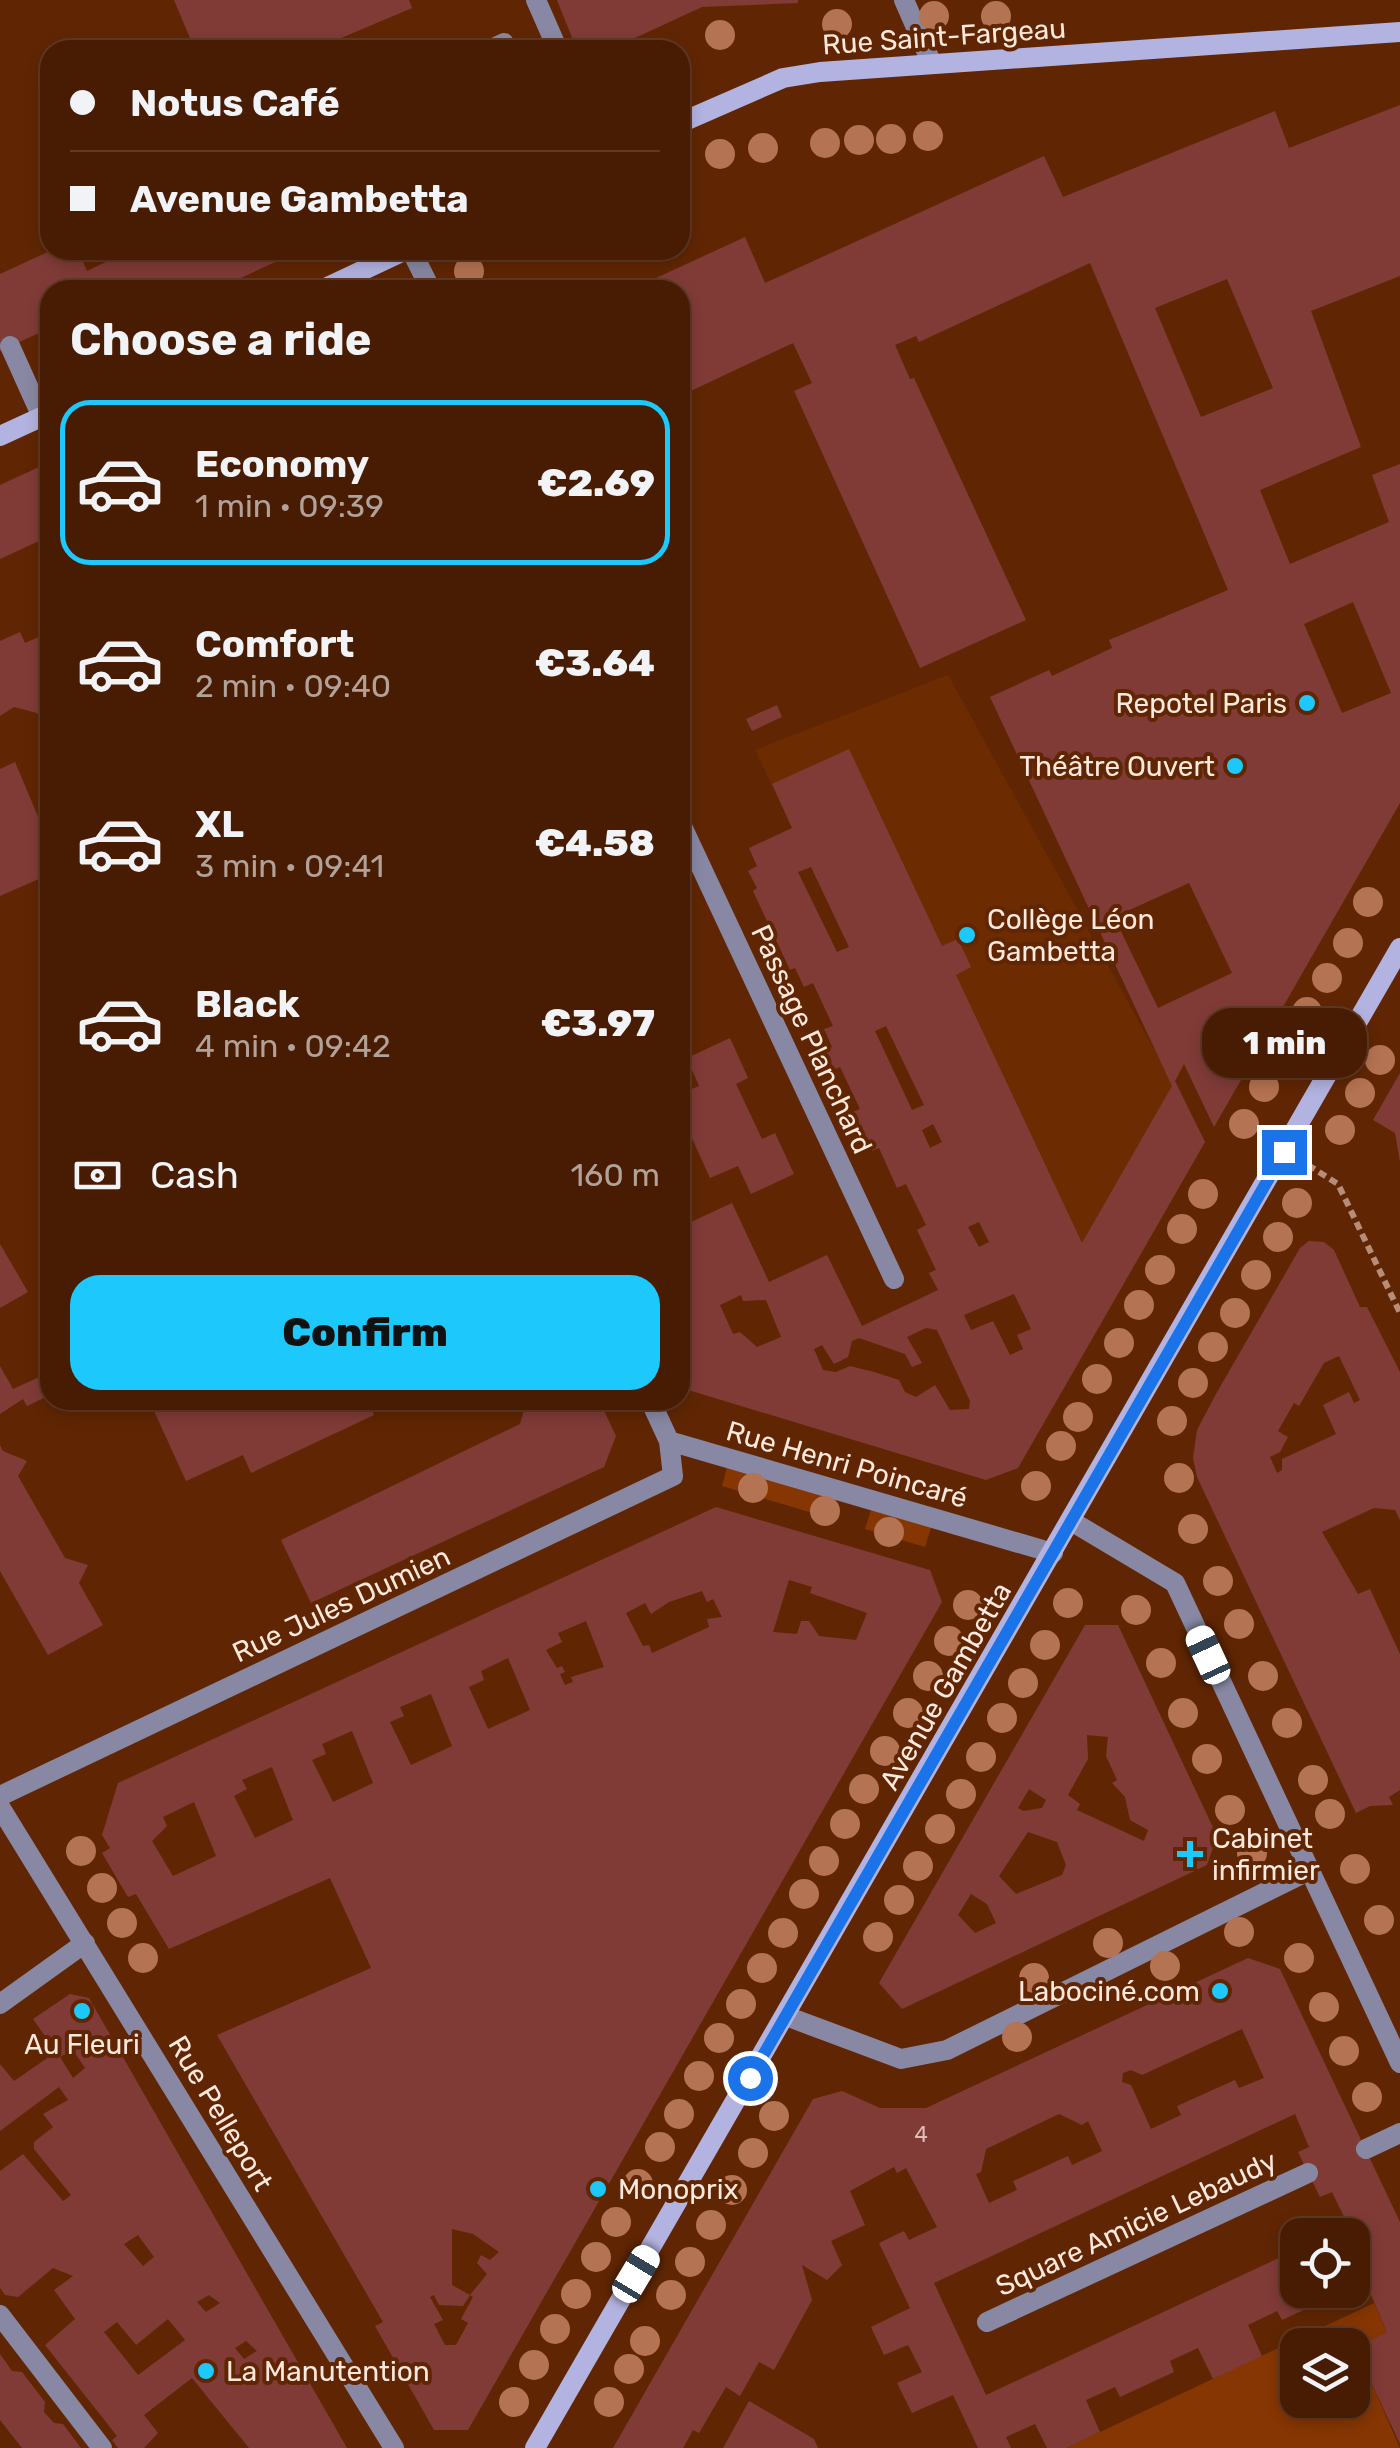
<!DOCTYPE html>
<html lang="en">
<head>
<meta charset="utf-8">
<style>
  :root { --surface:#481c02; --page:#522911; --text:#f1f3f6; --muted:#b1a199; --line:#603a24; --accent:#1dc9fc }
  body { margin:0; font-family:Rubik,sans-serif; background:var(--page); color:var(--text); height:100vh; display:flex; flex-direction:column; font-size:38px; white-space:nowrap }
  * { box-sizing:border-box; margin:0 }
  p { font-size:32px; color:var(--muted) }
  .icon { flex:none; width:55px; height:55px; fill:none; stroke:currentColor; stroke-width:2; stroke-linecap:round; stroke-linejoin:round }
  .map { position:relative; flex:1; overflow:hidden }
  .sheet { position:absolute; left:40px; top:280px; width:650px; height:1130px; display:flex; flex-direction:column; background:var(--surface); border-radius:30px; box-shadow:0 5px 15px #0003,0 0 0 2px var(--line) }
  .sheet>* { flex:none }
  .banner { position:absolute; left:40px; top:40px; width:650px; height:220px; border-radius:30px; box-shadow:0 5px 15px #0003,0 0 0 2px var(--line); display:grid; align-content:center; height:220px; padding:0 30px; background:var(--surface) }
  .buttons { position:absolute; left:1280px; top:2218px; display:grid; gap:20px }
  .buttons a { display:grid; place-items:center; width:90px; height:90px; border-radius:20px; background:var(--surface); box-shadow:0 5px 15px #0003,0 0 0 2px var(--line); font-size:50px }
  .end { position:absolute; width:45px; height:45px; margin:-22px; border:12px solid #1a73e8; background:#fff; box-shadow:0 0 0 5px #fff }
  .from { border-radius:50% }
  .bubble { position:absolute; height:70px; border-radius:30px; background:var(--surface); box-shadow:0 5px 15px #0003,0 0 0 2px var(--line); font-size:32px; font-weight:800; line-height:70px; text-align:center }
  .car { position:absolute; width:30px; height:60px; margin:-30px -15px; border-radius:12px; box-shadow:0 0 8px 2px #0007; background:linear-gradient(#fff 24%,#345 0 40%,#fff 0 76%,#345 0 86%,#fff 0) }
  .banner b { display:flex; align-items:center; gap:35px; height:95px; font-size:38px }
  .banner b+b { border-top:2px solid var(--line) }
  .banner i { width:25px; height:25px; background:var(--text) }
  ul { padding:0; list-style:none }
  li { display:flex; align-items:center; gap:30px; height:165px; margin:0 20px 15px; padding:0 10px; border:5px solid transparent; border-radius:30px }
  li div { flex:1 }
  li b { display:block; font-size:38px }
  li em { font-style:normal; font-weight:800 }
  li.current { border-color:var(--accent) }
  li>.icon { width:90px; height:90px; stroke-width:1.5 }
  h2 { padding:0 30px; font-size:45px; line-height:120px }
  .pay { display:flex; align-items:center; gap:25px; height:110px; padding:0 30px; font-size:38px }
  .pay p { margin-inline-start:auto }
  .action { display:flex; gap:20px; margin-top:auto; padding:20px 30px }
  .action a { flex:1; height:115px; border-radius:30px; background:var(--accent); color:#111; font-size:40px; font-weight:800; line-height:115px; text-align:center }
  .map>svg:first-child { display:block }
  .built { fill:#6d2b02 }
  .green { fill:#863603; fill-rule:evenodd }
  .building { fill:#803b37; fill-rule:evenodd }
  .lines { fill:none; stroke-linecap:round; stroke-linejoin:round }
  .path { stroke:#b58d78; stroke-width:6; stroke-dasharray:8 5; stroke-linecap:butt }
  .lane { stroke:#8888a4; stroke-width:20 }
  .street { stroke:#8888a4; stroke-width:20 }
  .secondary { stroke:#b3b3e1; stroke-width:20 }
  .tree { fill:#b47352 }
  .route { stroke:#1a73e8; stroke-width:12 }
  .poi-dot { fill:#1dc9fc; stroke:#602603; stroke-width:4 }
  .labels { text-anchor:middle; stroke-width:8; stroke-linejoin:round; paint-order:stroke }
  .number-label { font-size:22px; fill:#dfbdb4 }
  .street-label { font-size:28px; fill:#ffe8de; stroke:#602603 }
  .poi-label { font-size:28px; fill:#ffe8de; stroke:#602603; text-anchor:start }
</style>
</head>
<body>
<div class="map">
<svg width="1400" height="2448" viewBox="0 0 1400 2448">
  <rect width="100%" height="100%" fill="#602603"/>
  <!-- built -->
  <path class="built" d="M948,675L1205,1142L1062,1392L755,750Z"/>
  <!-- green -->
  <path class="green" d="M728,1464L833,1496L826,1517L722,1486Z
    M872,1507L932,1525L925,1547L865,1529Z
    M1374,2303L1387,2332L1356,2348L1400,2448H1066ZM1298,2345H1352V2400H1298Z"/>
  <!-- building -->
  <path class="building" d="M174,0H409L412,8L313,50H195Z
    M557,0H798V3L702,7L609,50H577Z
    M1400,105V276L1311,311L1361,447L1260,490L1290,564L1389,522L1372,475L1400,464V803L1214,1127L1184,1064L1175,1081L1205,1142L1018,1468L986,1480L685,1389L680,1378V1227L732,1203L769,1282L827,1255L862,1326L938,1290L929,1273L936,1270L917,1230L926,1225L906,1184L897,1188L879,1148L872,1151L853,1112L860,1109L840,1067L833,1070L824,1050L832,1047L824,1029L833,1026L813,983L804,987L795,968L790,970L753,891L757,888L748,871L757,866L749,848L792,828L772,784L849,749L942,946L958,939L971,967L956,975L1082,1243L1172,1086L990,697L1049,670L1052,676L1112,648L1109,640L1228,590L1090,263L919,342L916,336L895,345L910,379L914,378L1026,620L920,668L794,391L812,383L793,343L680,396V290H630L745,237L765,283L1044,156L1063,197L1275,111L1289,148ZM1227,279L1273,388L1201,417L1155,308ZM1353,602L1391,693L1342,713L1304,624ZM811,867L849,947L837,952L798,872ZM1189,883L1232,973L1158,1008L1114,917ZM886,1026L924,1105L912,1110L875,1031ZM933,1124L942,1142L930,1148L922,1130ZM979,1222L989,1242L979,1247L968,1227ZM1014,1294L1031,1329L1017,1335L1023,1349L1010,1355L993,1321L971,1330L964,1315ZM741,1295L743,1301L766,1300L781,1337L757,1347L740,1332L733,1334L720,1305ZM926,1328L937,1330L970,1401L969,1409L950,1410L935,1385L916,1397L905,1392L899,1380L874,1372L850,1366L836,1372L823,1370L814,1349L822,1345L834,1364L848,1357L852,1341L859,1338L905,1354L912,1367L922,1363L907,1337Z
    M52,250H78L87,271L131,250H301L215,290H50V328L0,351V274Z
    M50,462V536L0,559V485Z
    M20,632L25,643L50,632V739L37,713L14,707L0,716V641Z
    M777,705L782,717L752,731L746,719Z
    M15,762L50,845V874L0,896V769Z
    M730,1038L748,1078L736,1084L762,1139L775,1133L794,1174L751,1194L738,1166L710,1178L680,1112V1094L699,1086L687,1058Z
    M1400,1073V1162L1395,1133L1373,1120Z
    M1309,1241L1324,1242L1334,1250L1360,1307H1367L1400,1372V1520L1395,1510L1374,1508L1322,1532L1358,1594L1370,1589L1400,1654V1790L1389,1797L1393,1805L1370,1806L1356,1813L1197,1477L1193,1458L1197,1430L1216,1394L1300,1248ZM1339,1356L1360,1400L1354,1403L1349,1392L1323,1405L1336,1434L1282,1459V1470L1277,1473L1270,1457L1280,1452L1288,1437L1278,1431L1294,1403L1299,1406L1324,1363Z
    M0,1244L28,1292L0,1308Z
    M0,1366L13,1389L50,1372V1395L27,1406L23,1399L0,1414Z
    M149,1400H218L223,1411L246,1400H386L371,1408L374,1415L251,1473L243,1455L186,1481Z
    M520,1400H599L616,1436L604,1467L311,1603L281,1540L520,1424L524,1410Z
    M0,1445L3,1451L27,1461L18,1476L65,1558L88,1565L79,1583L103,1625L48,1655L0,1571Z
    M716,1507L930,1570L942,1602L468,2430H434L375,2326L383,2322L217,2035L371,1968L330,1878L169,1949L136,1894L128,1897L102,1853L110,1848L102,1835L118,1783ZM789,1580L812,1587L810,1593L867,1613L856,1640L819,1636L809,1621H801L797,1634L773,1632ZM702,1591L707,1602L713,1599L722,1617L707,1619L709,1627L652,1653L649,1645L643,1646L626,1613L645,1603L651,1614L669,1602ZM586,1621L604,1667L571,1677L573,1682L565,1685L560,1674L565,1672L562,1666L557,1668L546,1650L562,1642L558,1633ZM508,1658L530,1710L488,1729L469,1687L484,1680L481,1671ZM431,1694L452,1746L411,1765L390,1722L404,1716L400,1707ZM352,1731L373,1783L333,1802L312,1760L326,1754L322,1744ZM272,1767L293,1820L255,1838L234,1796L247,1789L242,1780ZM194,1802L216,1856L173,1876L152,1841L167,1826L163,1817ZM452,2229L473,2234L499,2252L490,2260L481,2255L477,2263L487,2274L470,2295L473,2297L461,2319L468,2323L456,2345H445L434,2324L443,2320L430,2297L434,2295L439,2305L463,2306L470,2295L452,2285Z
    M1085,1625H1118L1217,1836L1207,1865L902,2009L879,1983ZM1087,1735L1108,1737L1106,1756L1117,1780L1112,1783L1125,1797L1130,1820L1148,1830L1144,1841L1077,1810L1080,1804L1068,1795L1088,1759ZM1029,1789L1046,1800L1042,1808L1023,1811L1018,1808ZM1028,1832L1057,1842L1066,1865L1062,1875L1016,1894L999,1876ZM971,1894L987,1904L996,1923L975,1933L958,1915Z
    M1248,1958L1280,1969L1400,2222V2444L1355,2348L1387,2332L1361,2272L1352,2276V2235H1327L1348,2225L1332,2192L1320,2197L1308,2173L1298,2152L1309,2147L1295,2114L934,2283L986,2395L1298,2249V2290H1334L1336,2295L1282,2320L1277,2311L1248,2325L1262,2356L1213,2379L1198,2348L1170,2361L1174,2372L1120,2397L1115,2387L1086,2400L1100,2432L1066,2448H1047L1035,2424L1006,2437L1011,2448H978L953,2395L912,2413L897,2383L922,2372L908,2345L884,2355L871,2327L910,2308L879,2243L904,2231L909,2240L937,2227L906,2168L897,2173L894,2167L850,2191L865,2225L831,2241L842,2265L827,2280L802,2265L812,2300L774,2370L759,2362L740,2396L726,2387L699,2433L693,2430L683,2448H613L813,2099L842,2091L880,2108H926ZM1242,2029L1264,2078L1239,2088L1235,2080L1177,2106L1181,2115L1151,2129L1131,2085L1122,2082L1123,2073L1131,2070L1142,2075ZM1059,2114L1082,2125L1088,2121L1102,2151L1072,2165L1068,2156L1013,2181L1017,2190L989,2203L976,2174L981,2172L986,2149Z
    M70,1994L89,1998L347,2448H249L192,2378L144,2415L158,2433L144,2448H118L112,2440L117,2436L45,2345L75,2319L54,2290L73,2276L53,2268L18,2297L5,2295L0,2288V2171L23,2154L63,2201L71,2195L34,2149V2142L53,2127L43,2114L68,2100L59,2087L0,2131V2064L14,2081L56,2052L33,2019ZM73,2050L85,2068L73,2078L60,2057ZM138,2235L154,2257L143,2266L124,2244ZM209,2295L220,2303L206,2312L197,2302ZM168,2319L185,2340L138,2375L104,2332L117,2322L136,2345ZM246,2341L257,2351L244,2359L235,2348Z
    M0,2354L12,2371L22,2372L45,2402L44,2412L54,2423L63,2424L81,2448H22L0,2420Z
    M749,2401L814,2439L818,2448H723Z"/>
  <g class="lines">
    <!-- path -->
    <path class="path" d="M1308,1165L1338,1184L1400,1313"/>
    <!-- lane -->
    <path class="lane" d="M536,0L558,50
      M489,50L504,43
      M411,250L431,290
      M10,346L42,417
      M680,822L894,1279
      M1366,2149L1400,2133
      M987,2322L1308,2173"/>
    <!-- street -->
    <path class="street" d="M904,0L932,64
      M669,1441L1053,1553
      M1071,1521L1175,1583L1400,2063
      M0,1796L673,1476L669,1441L650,1400
      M0,1807L394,2448
      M0,2004L85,1943
      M786,2016L901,2059L947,2050L1310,1870
      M0,2315L102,2448"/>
    <!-- secondary -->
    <path class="secondary" d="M680,123L783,78L820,72L1400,32
      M321,290L406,250
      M0,436L50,413
      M535,2448L1400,948"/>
  </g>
  <!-- trees -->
  <g class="tree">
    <circle cx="934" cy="16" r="15"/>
    <circle cx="996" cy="16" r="15"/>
    <circle cx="837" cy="24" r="15"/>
    <circle cx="720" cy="35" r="15"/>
    <circle cx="928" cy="136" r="15"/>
    <circle cx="891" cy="139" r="15"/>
    <circle cx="859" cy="140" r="15"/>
    <circle cx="825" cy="143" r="15"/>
    <circle cx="763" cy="148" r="15"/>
    <circle cx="720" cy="154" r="15"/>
    <circle cx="469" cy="271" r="15"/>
    <circle cx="1368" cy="902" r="15"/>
    <circle cx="1348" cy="943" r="15"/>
    <circle cx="1327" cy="978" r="15"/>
    <circle cx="1307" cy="1012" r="15"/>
    <circle cx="1285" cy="1050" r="15"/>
    <circle cx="1380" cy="1060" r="15"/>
    <circle cx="1264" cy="1087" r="15"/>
    <circle cx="1360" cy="1093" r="15"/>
    <circle cx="1244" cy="1124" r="15"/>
    <circle cx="1340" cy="1130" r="15"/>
    <circle cx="1203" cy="1194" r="15"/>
    <circle cx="1297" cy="1203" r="15"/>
    <circle cx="1182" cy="1229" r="15"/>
    <circle cx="1278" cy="1237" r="15"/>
    <circle cx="1160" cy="1270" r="15"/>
    <circle cx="1256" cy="1275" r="15"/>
    <circle cx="1139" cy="1305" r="15"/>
    <circle cx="1235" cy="1313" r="15"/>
    <circle cx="1119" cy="1343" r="15"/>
    <circle cx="1213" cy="1347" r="15"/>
    <circle cx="1097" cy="1379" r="15"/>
    <circle cx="1193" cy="1383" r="15"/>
    <circle cx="1078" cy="1417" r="15"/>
    <circle cx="1172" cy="1421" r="15"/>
    <circle cx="1061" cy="1446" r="15"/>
    <circle cx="1179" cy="1478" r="15"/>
    <circle cx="1036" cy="1486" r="15"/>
    <circle cx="753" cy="1488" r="15"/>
    <circle cx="825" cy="1511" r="15"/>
    <circle cx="1193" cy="1529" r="15"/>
    <circle cx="889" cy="1532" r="15"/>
    <circle cx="1218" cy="1581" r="15"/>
    <circle cx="1068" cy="1603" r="15"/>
    <circle cx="968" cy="1605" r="15"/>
    <circle cx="1136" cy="1610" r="15"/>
    <circle cx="1239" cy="1624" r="15"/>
    <circle cx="949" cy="1641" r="15"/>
    <circle cx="1045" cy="1645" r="15"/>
    <circle cx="1161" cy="1663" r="15"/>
    <circle cx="928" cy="1676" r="15"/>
    <circle cx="1263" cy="1676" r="15"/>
    <circle cx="1023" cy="1683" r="15"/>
    <circle cx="908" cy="1713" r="15"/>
    <circle cx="1183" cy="1713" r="15"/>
    <circle cx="1002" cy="1718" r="15"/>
    <circle cx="1287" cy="1723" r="15"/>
    <circle cx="885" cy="1751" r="15"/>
    <circle cx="981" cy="1757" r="15"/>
    <circle cx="1207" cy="1759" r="15"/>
    <circle cx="1313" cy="1780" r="15"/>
    <circle cx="864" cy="1789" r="15"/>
    <circle cx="961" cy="1794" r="15"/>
    <circle cx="1230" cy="1810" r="15"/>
    <circle cx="1330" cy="1814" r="15"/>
    <circle cx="845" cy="1824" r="15"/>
    <circle cx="940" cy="1829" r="15"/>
    <circle cx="81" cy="1851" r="15"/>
    <circle cx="1252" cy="1853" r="15"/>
    <circle cx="824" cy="1861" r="15"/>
    <circle cx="918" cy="1866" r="15"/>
    <circle cx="1355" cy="1869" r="15"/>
    <circle cx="102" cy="1888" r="15"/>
    <circle cx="804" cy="1894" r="15"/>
    <circle cx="899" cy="1900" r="15"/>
    <circle cx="1379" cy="1920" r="15"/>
    <circle cx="122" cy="1923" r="15"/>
    <circle cx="1239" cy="1932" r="15"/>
    <circle cx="783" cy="1933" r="15"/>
    <circle cx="878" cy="1937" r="15"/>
    <circle cx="1108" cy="1943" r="15"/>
    <circle cx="143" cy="1958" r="15"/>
    <circle cx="1299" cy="1958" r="15"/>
    <circle cx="1165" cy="1966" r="15"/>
    <circle cx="762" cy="1968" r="15"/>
    <circle cx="1034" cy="1978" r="15"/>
    <circle cx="741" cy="2004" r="15"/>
    <circle cx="1324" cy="2007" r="15"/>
    <circle cx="1017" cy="2037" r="15"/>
    <circle cx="719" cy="2038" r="15"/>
    <circle cx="1344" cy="2051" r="15"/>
    <circle cx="699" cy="2076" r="15"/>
    <circle cx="1367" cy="2097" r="15"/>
    <circle cx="679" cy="2114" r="15"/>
    <circle cx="774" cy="2116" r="15"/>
    <circle cx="660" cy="2147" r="15"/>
    <circle cx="753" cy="2153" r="15"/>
    <circle cx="638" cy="2184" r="15"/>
    <circle cx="732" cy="2190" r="15"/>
    <circle cx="616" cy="2222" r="15"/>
    <circle cx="711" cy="2225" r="15"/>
    <circle cx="596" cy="2257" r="15"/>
    <circle cx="690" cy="2262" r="15"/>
    <circle cx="576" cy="2294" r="15"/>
    <circle cx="671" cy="2295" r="15"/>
    <circle cx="555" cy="2329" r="15"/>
    <circle cx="645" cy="2341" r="15"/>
    <circle cx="534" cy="2365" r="15"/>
    <circle cx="629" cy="2369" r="15"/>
    <circle cx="514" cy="2402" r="15"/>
    <circle cx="609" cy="2402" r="15"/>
  </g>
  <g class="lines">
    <!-- route -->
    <path class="route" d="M750,2078L1284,1152"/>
  </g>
  <!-- markers -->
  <g class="poi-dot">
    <circle cx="1307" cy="703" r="10"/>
    <circle cx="1235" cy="766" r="10"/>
    <circle cx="967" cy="935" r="10"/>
    <path d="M1185 1839h10v10h10v10h-10v10h-10v-10h-10v-10h10z"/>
    <circle cx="1220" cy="1991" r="10"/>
    <circle cx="82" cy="2011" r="10"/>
    <circle cx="598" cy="2189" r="10"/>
    <circle cx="206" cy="2371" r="10"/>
  </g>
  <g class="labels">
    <!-- number labels -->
    <g class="number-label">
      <text x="921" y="2142">4</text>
    </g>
    <!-- street labels -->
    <g class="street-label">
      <text transform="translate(944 36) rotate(-4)" y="10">Rue Saint-Fargeau</text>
      <text transform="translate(812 1039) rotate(65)" y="10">Passage Planchard</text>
      <text transform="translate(847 1464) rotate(16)" y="10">Rue Henri Poincaré</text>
      <text transform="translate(341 1604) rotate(-25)" y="10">Rue Jules Dumien</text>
      <text transform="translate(945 1686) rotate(-60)" y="10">Avenue Gambetta</text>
      <text transform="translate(221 2113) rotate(59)" y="10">Rue Pelleport</text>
      <text transform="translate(1136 2223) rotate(-25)" y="10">Square Amicie Lebaudy</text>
    </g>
    <!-- poi labels -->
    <g class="poi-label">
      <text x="1287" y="713" text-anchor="end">Repotel Paris</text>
      <text x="1215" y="776" text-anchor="end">Théâtre Ouvert</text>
      <text x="987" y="929">Collège Léon<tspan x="987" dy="32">Gambetta</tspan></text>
      <text x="1212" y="1848">Cabinet<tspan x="1212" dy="32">infirmier</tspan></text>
      <text x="1200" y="2001" text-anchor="end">Labociné.com</text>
      <text x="82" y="2054" text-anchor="middle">Au Fleuri</text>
      <text x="618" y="2199">Monoprix</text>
      <text x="226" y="2381">La Manutention</text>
    </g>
  </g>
</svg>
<div class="buttons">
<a><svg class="icon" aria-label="locate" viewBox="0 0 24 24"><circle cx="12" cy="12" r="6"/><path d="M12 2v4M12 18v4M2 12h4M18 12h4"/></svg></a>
<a><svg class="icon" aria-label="layers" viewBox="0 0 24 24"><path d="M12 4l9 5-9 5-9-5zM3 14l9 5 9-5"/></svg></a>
</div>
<i class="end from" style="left:750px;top:2078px"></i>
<i class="end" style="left:1284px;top:1152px"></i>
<div class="bubble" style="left:1202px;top:1008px;width:165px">1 min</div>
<i class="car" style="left:1208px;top:1655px;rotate:335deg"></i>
<i class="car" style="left:636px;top:2274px;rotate:31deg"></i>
<div class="banner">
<b><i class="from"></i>Notus Café</b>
<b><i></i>Avenue Gambetta</b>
</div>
<section class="sheet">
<h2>Choose a ride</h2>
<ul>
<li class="current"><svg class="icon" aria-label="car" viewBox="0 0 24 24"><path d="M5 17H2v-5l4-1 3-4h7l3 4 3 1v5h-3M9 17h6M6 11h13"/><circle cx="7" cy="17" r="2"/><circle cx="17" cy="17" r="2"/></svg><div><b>Economy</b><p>1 min · 09:39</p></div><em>€2.69</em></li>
<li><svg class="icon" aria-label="car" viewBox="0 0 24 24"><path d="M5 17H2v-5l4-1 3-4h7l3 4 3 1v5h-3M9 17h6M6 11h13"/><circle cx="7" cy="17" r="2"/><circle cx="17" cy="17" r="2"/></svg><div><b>Comfort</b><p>2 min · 09:40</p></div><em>€3.64</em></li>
<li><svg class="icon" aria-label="car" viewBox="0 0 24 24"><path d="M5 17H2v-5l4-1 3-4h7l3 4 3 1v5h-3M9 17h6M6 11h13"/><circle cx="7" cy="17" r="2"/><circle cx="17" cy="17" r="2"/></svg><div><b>XL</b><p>3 min · 09:41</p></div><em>€4.58</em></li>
<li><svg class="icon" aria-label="car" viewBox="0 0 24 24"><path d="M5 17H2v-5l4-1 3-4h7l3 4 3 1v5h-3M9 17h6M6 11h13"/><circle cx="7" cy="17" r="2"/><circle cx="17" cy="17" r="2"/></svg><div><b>Black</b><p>4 min · 09:42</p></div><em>€3.97</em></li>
</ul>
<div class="pay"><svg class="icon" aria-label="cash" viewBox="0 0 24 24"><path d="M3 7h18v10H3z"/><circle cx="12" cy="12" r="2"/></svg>Cash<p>160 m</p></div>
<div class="action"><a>Confirm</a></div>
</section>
</div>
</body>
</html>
